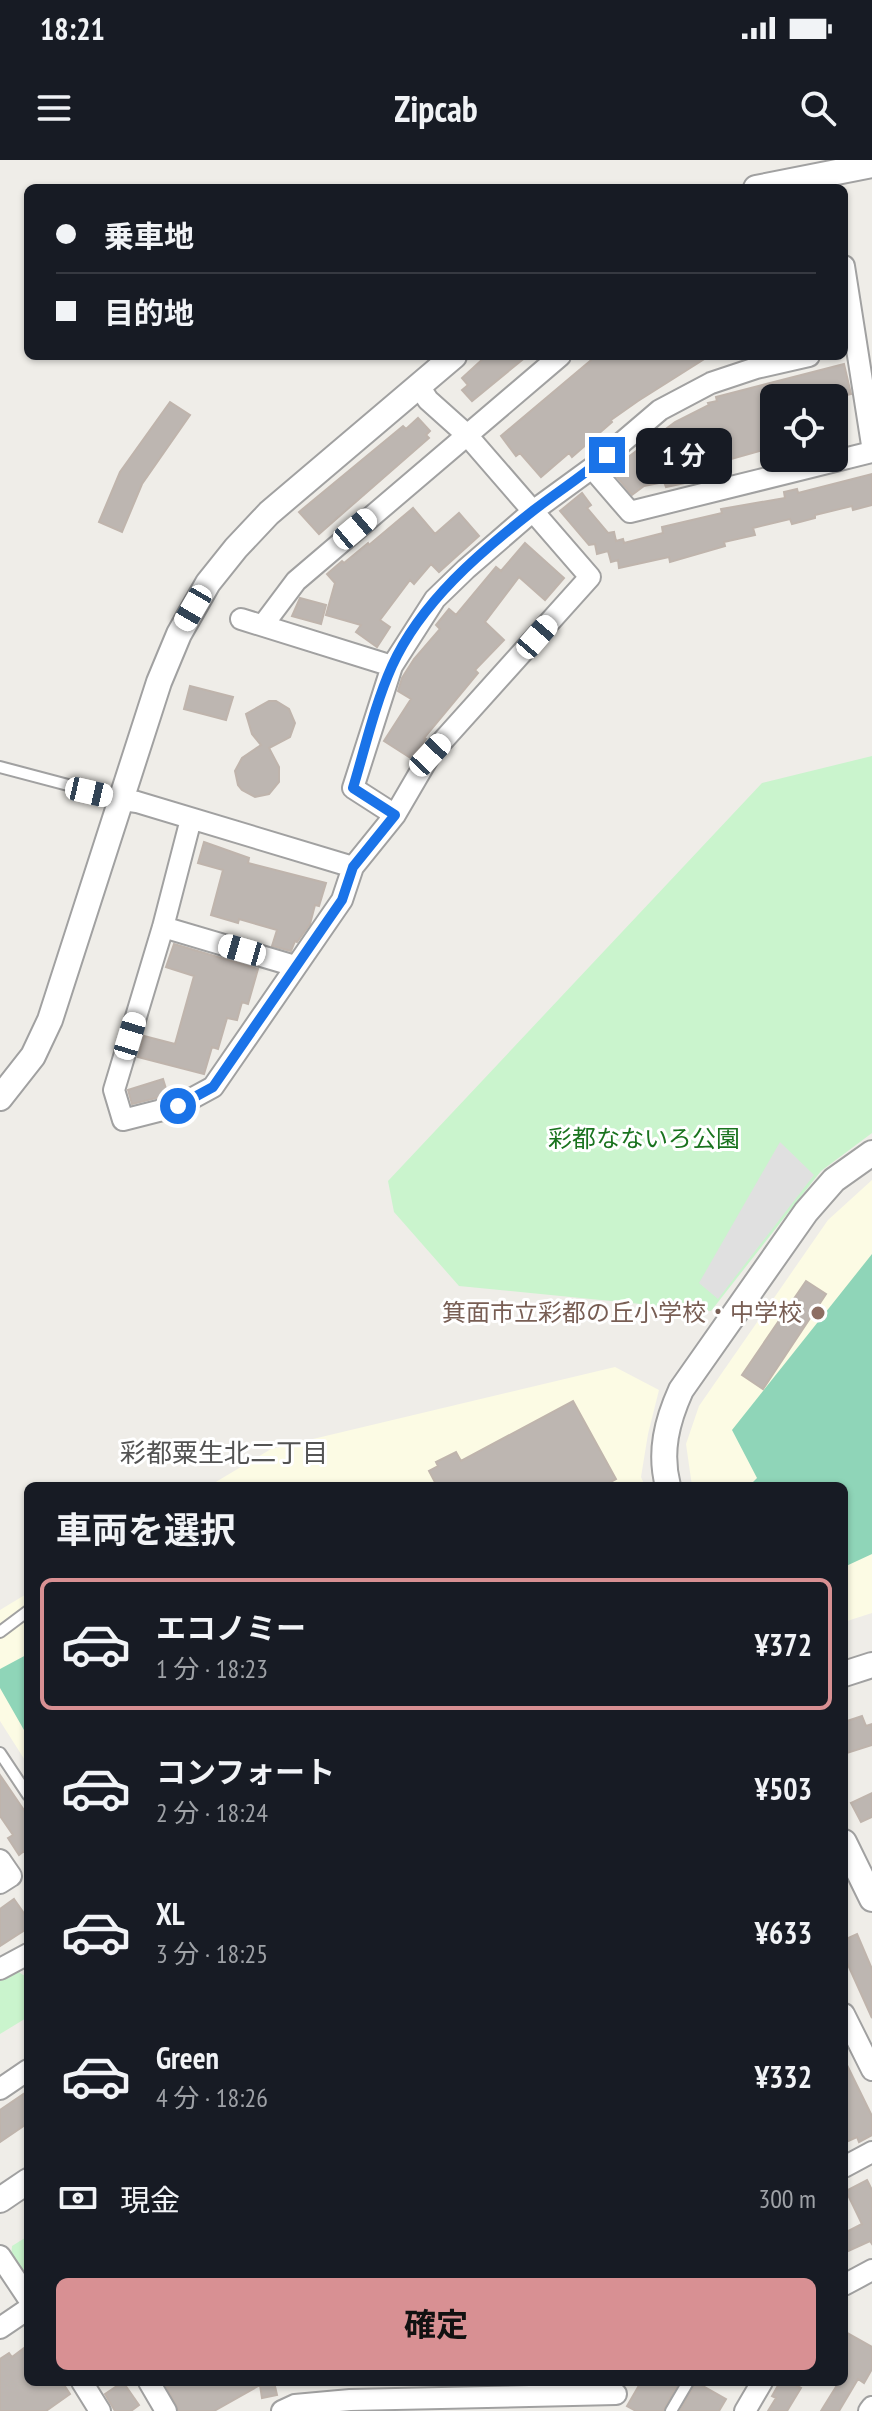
<!DOCTYPE html>
<html lang="ja">
<head>
<meta charset="utf-8">
<style>
  :root { --surface:#171b24; --page:#242831; --text:#f1f3f6; --muted:#9ea1a6; --line:#363941; --accent:#d89093 }
  body { margin:0; font-family:"PT Sans Narrow","Noto Sans JP",sans-serif; background:var(--page); color:var(--text); height:100vh; display:flex; flex-direction:column; font-size:30px; white-space:nowrap }
  * { box-sizing:border-box; margin:0 }
  p { font-size:26px; color:var(--muted) }
  .icon { flex:none; width:44px; height:44px; fill:none; stroke:currentColor; stroke-width:2; stroke-linecap:round; stroke-linejoin:round }
  .map { position:relative; flex:1; overflow:hidden }
  .panel { position:absolute; left:24px; top:1322px; width:824px; height:904px; display:flex; flex-direction:column; background:var(--surface); border-radius:12px; box-shadow:0 2px 6px #0004 }
  .panel>* { flex:none }
  .banner { position:absolute; left:24px; top:24px; width:824px; height:176px; border-radius:12px; box-shadow:0 2px 6px #0004; display:grid; align-content:center; height:176px; padding:0 32px; background:var(--surface) }
  .controls { position:absolute; left:760px; top:224px; display:grid; gap:16px }
  .controls a { display:grid; place-items:center; width:88px; height:88px; border-radius:12px; background:var(--surface); box-shadow:0 2px 6px #0004; font-size:40px }
  .end { position:absolute; width:36px; height:36px; margin:-18px; border:10px solid #1a73e8; background:#fff; box-shadow:0 0 0 4px #fff }
  .from { border-radius:50% }
  .bubble { position:absolute; height:56px; border-radius:12px; background:var(--surface); box-shadow:0 2px 6px #0004; font-size:26px; font-weight:700; line-height:56px; text-align:center }
  .car { position:absolute; width:24px; height:48px; margin:-24px -12px; border-radius:10px; box-shadow:0 0 6px 2px #0007; background:linear-gradient(#fff 24%,#345 0 40%,#fff 0 76%,#345 0 86%,#fff 0) }
  .banner b { display:flex; align-items:center; gap:28px; height:76px; font-size:30px }
  .banner b+b { border-top:2px solid var(--line) }
  .banner i { width:20px; height:20px; background:var(--text) }
  ul { padding:0; list-style:none }
  li { display:flex; align-items:center; gap:24px; height:132px; margin:0 16px 12px; padding:0 16px; border:4px solid transparent; border-radius:12px }
  li div { flex:1 }
  li b { display:block; font-size:30px }
  li em { font-style:normal; font-weight:700 }
  li.selected { border-color:var(--accent) }
  li>.icon { width:72px; height:72px; stroke-width:1.5 }
  h2 { padding:0 32px; font-size:36px; line-height:96px }
  .pay { display:flex; align-items:center; gap:20px; height:88px; padding:0 32px; font-size:30px }
  .pay p { margin-inline-start:auto }
  .button { display:flex; gap:16px; margin-top:auto; padding:16px 32px }
  .button a { flex:1; height:92px; border-radius:12px; background:var(--accent); color:#111; font-size:32px; font-weight:700; line-height:92px; text-align:center }
  .status { display:flex; justify-content:space-between; align-items:center; height:56px; padding:0 40px; background:var(--surface); direction:ltr }
  .status svg { height:22px; fill:currentColor }
  header { display:flex; justify-content:space-between; align-items:center; height:104px; padding:0 32px; background:var(--surface); font-size:36px; font-weight:700 }
  .map>svg:first-child { display:block }
  .education { fill:#fcfbe4 }
  .park { fill:#caf4cd }
  .pitch { fill:#8fd5b8 }
  .parking { fill:#e0e0e0 }
  .building { fill:#bdb6b1; stroke:#bfb4ac; stroke-width:2 }
  .lines { fill:none; stroke-linecap:round; stroke-linejoin:round }
  .service-casing { stroke:#a1a1a1; stroke-width:14 }
  .minor-casing { stroke:#a1a1a1; stroke-width:24 }
  .tertiary-casing { stroke:#a1a1a1; stroke-width:28 }
  .service { stroke:#fff; stroke-width:10 }
  .minor { stroke:#fff; stroke-width:20 }
  .tertiary { stroke:#fff; stroke-width:24 }
  .route { stroke:#1a73e8; stroke-width:10 }
  .education-dot { fill:#8d6e63; stroke:#fff; stroke-width:3 }
  .labels { text-anchor:middle; stroke-width:6; stroke-linejoin:round; paint-order:stroke }
  .park-label { font-size:24px; fill:#19731e; stroke:#fff }
  .education-label { font-size:24px; fill:#785e54; stroke:#fff; text-anchor:end }
  .neighbourhood-label { font-size:26px; fill:#535353; stroke:#fff }
</style>
</head>
<body>
<div class="status"><b>18:21</b><svg viewBox="0 0 49 12"><path d="M0 12V9h3v3zM5 12V6h3v6zM10 12V3h3v9zM15 12V0h3v12zM26 1h20v11H26zM47 4h2v5h-2z"/></svg></div>
<header><svg class="icon" aria-label="menu" viewBox="0 0 24 24"><path d="M4 6h16M4 12h16M4 18h16"/></svg>Zipcab<svg class="icon" aria-label="search" viewBox="0 0 24 24"><circle cx="10" cy="10" r="6"/><path d="M15 15l6 6"/></svg></header>
<div class="map">
<svg width="872" height="2251" viewBox="0 0 872 2251">
  <rect width="100%" height="100%" fill="#efede8"/>
  <!-- education -->
  <path class="education" d="M872,1020V1453L844,1462V1326H692L686,1284L699,1246L828,1060Z
    M615,1207L659,1230L648,1274L641,1317L645,1326H209L271,1289Z
    M28,1433V1605L0,1561V1450Z"/>
  <!-- park -->
  <path class="park" d="M872,596V973L821,1011L711,1151L459,1126L394,1052L388,1021L762,623Z
    M15,1809L23,1815L28,1814V1857L0,1874V1819Z
    M28,2076V2121L11,2098L12,2086Z"/>
  <!-- pitch -->
  <path class="pitch" d="M872,1094V1394L844,1407V1326H749L757,1318L732,1270Z
    M28,1494V1577L0,1528V1509Z"/>
  <!-- parking -->
  <path class="parking" d="M780,982L814,1015L718,1139L699,1123Z"/>
  <!-- building -->
  <path class="building" d="M486,196H527L472,241L462,230L468,225L462,218Z
    M596,196H709L638,241L611,260L612,262L572,297L569,293L541,317L520,293L516,296L501,276Z
    M844,204L851,234L835,238H774V287L724,301L726,307L692,315L694,321L666,327L664,322L644,326L632,335L611,310L675,262L709,245L708,243L717,241L716,237Z
    M170,242L190,255L142,324L122,372L99,362L120,312Z
    M418,258L430,271L426,275L429,278L319,374L299,352L403,266L406,269Z
    M872,314V345L853,350L852,346L815,355V358L792,364L790,359L753,368L755,375L724,382L725,386L670,402L669,397L619,408L618,400L611,402L608,391L597,394L595,384L589,385L560,351L582,333L591,345L587,348L608,373L614,372L616,381L623,379L624,383L663,373L662,367L722,353L721,349L785,338L784,332L797,329L798,333Z
    M413,348L435,374L459,353L479,376L439,412L431,404L414,424L410,420L380,460L390,467L377,487L356,472L361,465L326,455L335,423L327,414L342,401L344,403L368,383L369,385Z
    M525,383L564,418L545,440L519,417L485,462L504,480L475,510L478,513L424,578L426,579L412,599L384,581L411,539L398,531L402,518L414,499L440,469L436,465L449,449L456,455L496,407L501,411Z
    M300,438L326,445L321,464L292,456Z
    M190,526L233,537L226,560L184,549Z
    M269,541H276L289,549L295,563L290,577L269,588L279,607V622L269,634L255,637L242,630L238,625L235,611L242,598L261,585L252,574L246,554Z
    M204,682L249,698L248,703L326,723L319,746L315,745L310,764L297,782L295,781L291,791L272,786L277,770L239,759L238,763L211,755L223,710L198,703Z
    M174,784L258,809L248,844L242,842L237,860L227,858L218,889L212,887L204,914L138,897L144,876L175,884L194,816L166,807Z
    M163,919L168,935L132,944L128,930Z
    M806,1121L826,1134L763,1229L742,1215Z
    M573,1241L616,1319L603,1326H437L429,1311L438,1306L436,1302L456,1292L461,1301Z
    M862,1556L866,1566L872,1564V1585L844,1594V1562Z
    M0,1615L28,1656V1697L24,1691L19,1695L8,1678L13,1675L0,1656Z
    M872,1633V1657L861,1662L851,1643Z
    M14,1739L28,1759V1768L0,1786V1749Z
    M857,1774L872,1809V1858L844,1796V1780Z
    M844,1899L872,1956V1975L859,1982L857,1977L844,1983Z
    M28,1931V1963L0,1982V1950Z
    M867,2020L872,2030V2084L870,2081L844,2093V2073L862,2064L846,2031Z
    M844,2171L872,2187V2209L864,2223L858,2219L839,2251H821L839,2222H844Z
    M28,2185V2222H62L70,2234L46,2251H0V2199L9,2193L12,2197Z
    M123,2222L139,2245L131,2251H115L105,2234Z
    M164,2222H274L277,2235L262,2238L260,2225L214,2251H179Z
    M641,2222H679L663,2251H636L627,2246Z
    M696,2222L726,2239L719,2251H680Z
    M780,2222H790L801,2228L787,2251H768L776,2238L772,2236Z"/>
  <g class="lines">
    <defs>
      <path id="service" d="M0,607L121,639
        M0,1472L28,1451
        M0,1593L28,1635
        M671,2251L688,2222"/>
      <path id="minor" d="M844,106L872,285
        M592,308L630,352L872,292
        M241,459L392,506
        M263,465L296,421L560,196
        M123,640L137,642L353,707
        M395,655L353,628L392,506L435,439L466,409L533,351L592,308L660,250L711,223L756,208L809,196
        M191,659L163,767L114,930L123,960L178,946L213,927L342,740L353,707L395,655L430,595L590,417L466,274L428,240L419,226
        M163,767L295,806
        M0,1700L11,1716L0,1723
        M0,1809L28,1794
        M844,1854L872,1910
        M0,1929L28,1910
        M844,2007L872,1992
        M0,2096L28,2138
        M844,2125L872,2110
        M0,2168L28,2149
        M82,2222L100,2251
        M149,2222L166,2251
        M282,2251L295,2245L350,2240L616,2234
        M745,2251L762,2222
        M869,2251L872,2247"/>
      <path id="tertiary" d="M756,28L872,5
        M0,938L33,896L50,860L159,522L179,474L208,423L236,388L269,353L454,196
        M668,1326C659,1292 667,1261 681,1230L806,1052L834,1020L872,993
        M844,1514L872,1505
        M844,1682L872,1739
        M0,2040L28,2021"/>
    </defs>
    <!-- service casing -->
    <use href="#service" class="service-casing"/>
    <!-- minor casing -->
    <use href="#minor" class="minor-casing"/>
    <!-- tertiary casing -->
    <use href="#tertiary" class="tertiary-casing"/>
    <!-- service -->
    <use href="#service" class="service"/>
    <!-- minor -->
    <use href="#minor" class="minor"/>
    <!-- tertiary -->
    <use href="#tertiary" class="tertiary"/>
  </g>
  <g class="lines">
    <!-- route -->
    <path class="route" d="M178,946L213,927L342,740L353,707L395,655L353,628C365,588 375,544 392,506C421,442 480,392 534,350C559,331 584,315 607,295"/>
  </g>
  <!-- markers -->
  <circle class="education-dot" cx="818" cy="1153" r="8"/>
  <g class="labels">
    <!-- park labels -->
    <g class="park-label">
      <text x="644" y="987">彩都なないろ公園</text>
    </g>
    <!-- education labels -->
    <g class="education-label">
      <text x="802" y="1161">箕面市立彩都の丘小学校・中学校</text>
    </g>
    <!-- neighbourhood labels -->
    <g class="neighbourhood-label">
      <text x="224" y="1302">彩都粟生北二丁目</text>
    </g>
  </g>
</svg>
<div class="controls">
<a><svg class="icon" aria-label="locate" viewBox="0 0 24 24"><circle cx="12" cy="12" r="6"/><path d="M12 2v4M12 18v4M2 12h4M18 12h4"/></svg></a>
</div>
<i class="end from" style="left:178px;top:946px"></i>
<i class="end" style="left:607px;top:295px"></i>
<div class="bubble" style="left:636px;top:268px;width:96px">1 分</div>
<i class="car" style="left:355px;top:369px;rotate:50deg"></i>
<i class="car" style="left:193px;top:448px;rotate:210deg"></i>
<i class="car" style="left:537px;top:477px;rotate:41deg"></i>
<i class="car" style="left:430px;top:595px;rotate:43deg"></i>
<i class="car" style="left:89px;top:632px;rotate:103deg"></i>
<i class="car" style="left:242px;top:790px;rotate:286deg"></i>
<i class="car" style="left:130px;top:876px;rotate:17deg"></i>
<div class="banner">
<b><i class="from"></i>乗車地</b>
<b><i></i>目的地</b>
</div>
<section class="panel">
<h2>車両を選択</h2>
<ul>
<li class="selected"><svg class="icon" aria-label="car" viewBox="0 0 24 24"><path d="M5 17H2v-5l4-1 3-4h7l3 4 3 1v5h-3M9 17h6M6 11h13"/><circle cx="7" cy="17" r="2"/><circle cx="17" cy="17" r="2"/></svg><div><b>エコノミー</b><p>1 分 · 18:23</p></div><em>¥372</em></li>
<li><svg class="icon" aria-label="car" viewBox="0 0 24 24"><path d="M5 17H2v-5l4-1 3-4h7l3 4 3 1v5h-3M9 17h6M6 11h13"/><circle cx="7" cy="17" r="2"/><circle cx="17" cy="17" r="2"/></svg><div><b>コンフォート</b><p>2 分 · 18:24</p></div><em>¥503</em></li>
<li><svg class="icon" aria-label="car" viewBox="0 0 24 24"><path d="M5 17H2v-5l4-1 3-4h7l3 4 3 1v5h-3M9 17h6M6 11h13"/><circle cx="7" cy="17" r="2"/><circle cx="17" cy="17" r="2"/></svg><div><b>XL</b><p>3 分 · 18:25</p></div><em>¥633</em></li>
<li><svg class="icon" aria-label="car" viewBox="0 0 24 24"><path d="M5 17H2v-5l4-1 3-4h7l3 4 3 1v5h-3M9 17h6M6 11h13"/><circle cx="7" cy="17" r="2"/><circle cx="17" cy="17" r="2"/></svg><div><b>Green</b><p>4 分 · 18:26</p></div><em>¥332</em></li>
</ul>
<div class="pay"><svg class="icon" aria-label="cash" viewBox="0 0 24 24"><path d="M3 7h18v10H3z"/><circle cx="12" cy="12" r="2"/></svg>現金<p>300 m</p></div>
<div class="button"><a>確定</a></div>
</section>
</div>
</body>
</html>
